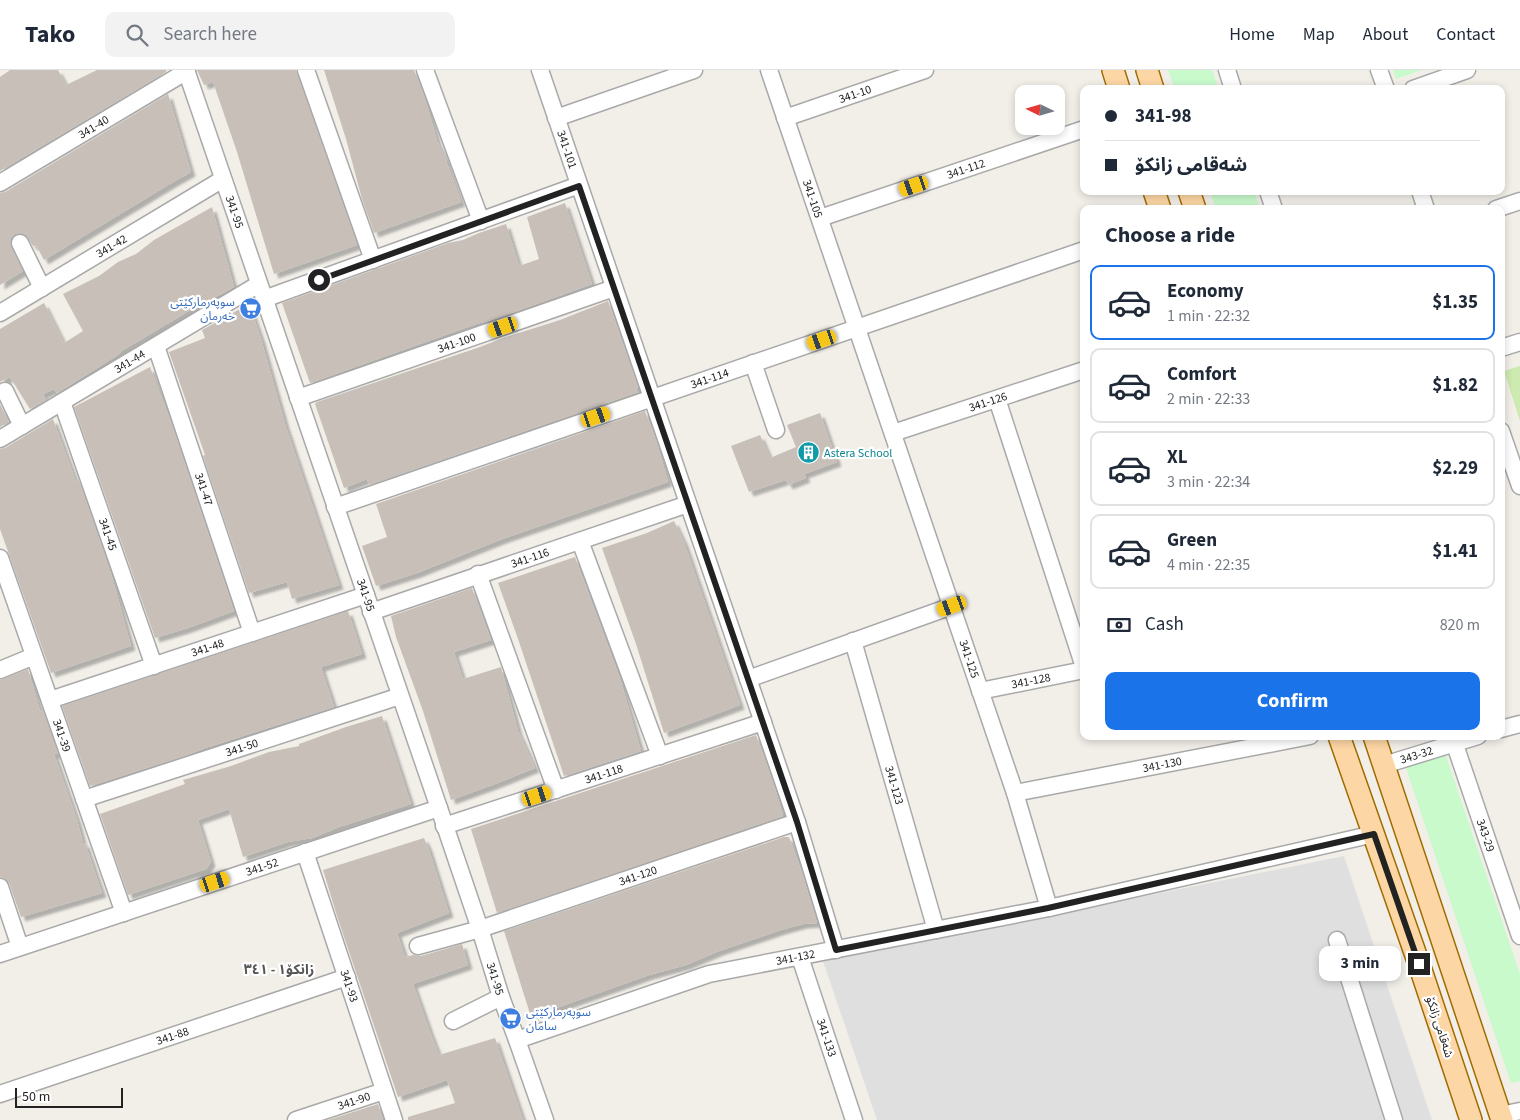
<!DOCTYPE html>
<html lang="en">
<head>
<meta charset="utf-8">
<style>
  :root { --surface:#fff; --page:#f2f2f3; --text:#1f2937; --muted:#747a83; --line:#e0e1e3; --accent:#1a73e8 }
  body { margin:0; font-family:"Source Sans 3","Noto Sans Arabic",sans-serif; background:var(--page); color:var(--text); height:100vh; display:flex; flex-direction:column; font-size:19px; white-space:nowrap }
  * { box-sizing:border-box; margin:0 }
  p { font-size:16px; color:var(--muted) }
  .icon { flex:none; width:28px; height:28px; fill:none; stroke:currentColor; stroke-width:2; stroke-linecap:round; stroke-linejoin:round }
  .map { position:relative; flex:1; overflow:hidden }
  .panel { position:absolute; left:1080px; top:135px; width:425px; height:535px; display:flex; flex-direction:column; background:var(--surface); border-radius:10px; box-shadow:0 2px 8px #0003 }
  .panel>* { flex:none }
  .hud { position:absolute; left:1080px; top:15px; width:425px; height:110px; border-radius:10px; box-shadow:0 2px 8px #0003; display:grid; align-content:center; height:110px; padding:0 25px; background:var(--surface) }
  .needle { width:32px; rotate:275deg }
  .buttons { position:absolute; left:1015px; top:15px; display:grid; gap:10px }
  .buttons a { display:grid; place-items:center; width:50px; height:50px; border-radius:10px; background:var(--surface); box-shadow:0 2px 8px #0003; font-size:25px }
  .scale { position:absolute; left:15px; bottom:12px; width:108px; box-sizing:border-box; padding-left:5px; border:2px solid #222; border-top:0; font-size:14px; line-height:18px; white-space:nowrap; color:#222; -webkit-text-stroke:4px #fff; paint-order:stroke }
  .end { position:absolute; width:22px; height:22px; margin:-11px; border:6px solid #222; background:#fff; box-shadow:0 0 0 2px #fff }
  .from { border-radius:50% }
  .bubble { position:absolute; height:35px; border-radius:10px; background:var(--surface); box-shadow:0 2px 8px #0003; font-size:16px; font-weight:700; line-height:35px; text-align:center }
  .car { position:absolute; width:15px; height:30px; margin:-15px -8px; border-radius:6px; box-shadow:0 0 4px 1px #0007; background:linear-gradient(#f5c518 24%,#345 0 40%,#f5c518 0 76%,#345 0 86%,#f5c518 0) }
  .hud b { display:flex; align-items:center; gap:18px; height:48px; font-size:19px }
  .hud b+b { border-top:1px solid var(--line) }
  .hud i { width:12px; height:12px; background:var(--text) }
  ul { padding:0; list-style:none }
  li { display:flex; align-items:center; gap:15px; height:75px; margin:0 10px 8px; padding:0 15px; border:2px solid var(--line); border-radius:10px }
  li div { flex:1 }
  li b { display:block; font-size:19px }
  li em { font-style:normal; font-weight:700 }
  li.on { border-color:var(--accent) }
  li>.icon { width:45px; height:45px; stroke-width:1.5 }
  h2 { padding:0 25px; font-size:22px; line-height:60px }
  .pay { display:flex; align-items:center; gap:12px; height:55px; padding:0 25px; font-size:19px }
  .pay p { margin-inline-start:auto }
  .cta { display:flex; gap:10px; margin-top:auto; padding:10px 25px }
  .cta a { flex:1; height:58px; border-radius:10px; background:var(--accent); color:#fff; font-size:20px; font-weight:700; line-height:58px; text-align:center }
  header { display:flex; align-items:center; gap:30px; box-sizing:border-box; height:70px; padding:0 25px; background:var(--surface); border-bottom:1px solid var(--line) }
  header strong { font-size:24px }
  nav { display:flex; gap:28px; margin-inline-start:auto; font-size:18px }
  .search { width:350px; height:45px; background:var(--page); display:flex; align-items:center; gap:12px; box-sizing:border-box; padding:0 18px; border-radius:10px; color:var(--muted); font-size:19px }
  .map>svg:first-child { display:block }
  .residential { fill:#e0dfdf }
  .grass { fill:#cdebb0 }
  .park { fill:#c8facc }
  .building { fill:#c7bfb8; filter:url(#shadow) }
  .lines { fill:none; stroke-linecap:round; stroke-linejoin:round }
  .minor-casing { stroke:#a9a9a9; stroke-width:19 }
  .major-casing { stroke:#a06b00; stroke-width:24 }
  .minor { stroke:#fff; stroke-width:16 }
  .major { stroke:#fcd6a4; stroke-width:21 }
  .route { stroke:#222; stroke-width:6 }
  .labels { text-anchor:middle; stroke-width:4.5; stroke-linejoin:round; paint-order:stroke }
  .street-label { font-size:12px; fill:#222; stroke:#fff }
  .shop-label { font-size:12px; fill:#366cbe; stroke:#fff; text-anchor:end }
  .culture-label { font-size:12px; fill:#0d838f; stroke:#fff; text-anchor:start }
  .neighbourhood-label { font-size:14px; font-weight:bold; fill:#555; stroke:#fff }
</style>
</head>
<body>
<header>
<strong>Tako</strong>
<div class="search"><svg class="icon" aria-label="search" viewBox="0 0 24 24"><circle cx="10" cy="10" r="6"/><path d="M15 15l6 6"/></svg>Search here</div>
<nav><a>Home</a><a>Map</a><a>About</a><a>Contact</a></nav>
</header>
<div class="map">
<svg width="1520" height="1050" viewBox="0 0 1520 1050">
  <defs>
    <filter id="shadow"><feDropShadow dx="4.5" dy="4.5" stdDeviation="1" flood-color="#0004"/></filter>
  </defs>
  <rect width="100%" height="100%" fill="#f2efe9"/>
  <!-- residential -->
  <path class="residential" d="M1344,786L1432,1050H877L823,891Z"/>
  <!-- grass -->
  <path class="grass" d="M1520,296V351L1504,301Z"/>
  <!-- park -->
  <path class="park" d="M1168,0H1212L1219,19H1175Z
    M1393,0H1422L1396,9Z
    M1210,121H1254L1260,139H1216Z
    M1445,683L1520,904V1011L1511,1013L1406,698Z"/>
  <!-- building -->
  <path class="building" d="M10,0H58L66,15L97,0H166V2L0,101V7Z
    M197,0H296L357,175L274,204L237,82L213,12L204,15Z
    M324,0H414L426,31L437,71L447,91H446L461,132L374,163L362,129L346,69Z
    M168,24L191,102L173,112L44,190L36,175L33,176L26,165L20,163L15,164L11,168L10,173L11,177L23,201L0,215V123L5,122Z
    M565,133L592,214L491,250L476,254L310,313L282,233L448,173L463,170L479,163L506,154L519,196L539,189L527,147Z
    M212,137L234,217L192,239L123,280L119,284L57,323L54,319L43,324L46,330L30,339L10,307L0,312V259L44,233L64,273L83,261L63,224L99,206L118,192L136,184L154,170Z
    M608,231L638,317L636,318L638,322L369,415L367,409L344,418L315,334L317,332L480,277L503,268L560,250Z
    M249,234L261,269L285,354L339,515L292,529L287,512L249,523L203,386L205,385L169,282L205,268L202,260Z
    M150,297L173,358L234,541L188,558L155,568L74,337Z
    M0,334L9,352L0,357Z
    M645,341L657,373L668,412L502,469L417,503L376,516L362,476L387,467L376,434Z
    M820,343L837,392L804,404L806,408L788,415L786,410L749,422L731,376L760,365L770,388L796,377L787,355Z
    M53,349L76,412L79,410L112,507L131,576L51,603L0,459V379L5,378Z
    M674,451L684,472L740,635L708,647L664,663L636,574L602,478L647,463Z
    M575,487L620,609L641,681L564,706L517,566L498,513Z
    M472,518L491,570L454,582L463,609L501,597L518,661L535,698L495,714L451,730L423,641L396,567L391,546Z
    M348,541L362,584L321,597L334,637L205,678L187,685L90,716L62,636Z
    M28,599L40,641L43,640L58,683L54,684L77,750L83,773H85L102,823L21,847L9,813L6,809L0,807V610Z
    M382,646L411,734L339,757L312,768L288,772L243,787L229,739L198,750L211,792L206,799L128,825L100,744L185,714L183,710L231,696L269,682L299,676V674L346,657Z
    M756,665L774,715L783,746L497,843L471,759Z
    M784,767H789L803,806L817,853L803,854L781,860L719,881L686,895L649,905L531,947L504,861Z
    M424,768L428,777L449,843L397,863L405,887L413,885L421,886L462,874L468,895L413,914L430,962L439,985L495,968L523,1050H408V1047L455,1033L447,1010L398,1027L337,846L323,800Z
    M378,1034L383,1050H328Z"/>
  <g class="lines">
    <defs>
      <g id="minor">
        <path id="s1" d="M186,0L439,738L480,859L501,927L517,970L545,1050"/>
        <path d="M306,0L373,190"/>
        <path d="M425,0L481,151"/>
        <path id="s2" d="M540,0L797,752L836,880"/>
        <path id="s3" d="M769,0L1015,723L1049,838"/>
        <path d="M1227,0L1233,19"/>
        <path d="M1379,0L1386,19"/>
        <path d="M1413,19L1467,0"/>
        <path d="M556,48L694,0"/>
        <path id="s4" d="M785,48L925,0"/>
        <path id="s5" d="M0,113L187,1"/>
        <path d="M1268,121L1274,139"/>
        <path d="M1420,121L1426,139"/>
        <path d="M1496,139L1520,131"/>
        <path id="s6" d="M820,148L1084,59"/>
        <path d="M20,173L42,218"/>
        <path d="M264,229L579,115"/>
        <path id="s7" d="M0,243L223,109"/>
        <path id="s8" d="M156,276L252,563"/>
        <path d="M1501,278L1520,272"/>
        <path d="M753,293L776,360"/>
        <path d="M5,321L22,356"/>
        <path id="s9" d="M298,328L614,218"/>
        <path d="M997,329L1084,597"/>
        <path id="s10" d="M62,332L154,596"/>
        <path d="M1501,361L1520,416"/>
        <path id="s11" d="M893,363L1084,300"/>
        <path id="s12" d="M0,369L259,214"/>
        <path id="s13" d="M335,437L1084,180"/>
        <path d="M580,471L660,686"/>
        <path id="s14" d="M0,488L124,843"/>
        <path d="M478,504L556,720"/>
        <path id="s15" d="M371,542L688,434"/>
        <path id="s16" d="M853,571L936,860"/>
        <path d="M0,600L34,586"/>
        <path d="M748,609L952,536"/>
        <path id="s17" d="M980,621L1084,600"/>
        <path id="s18" d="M50,630L366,525"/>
        <path d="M1501,659L1520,654"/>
        <path id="s19" d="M1452,666L1520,866"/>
        <path id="s20" d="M1384,695L1478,666"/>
        <path id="s21" d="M1015,723L1310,666"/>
        <path id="s22" d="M84,729L400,626"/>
        <path id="s23" d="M444,756L763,652"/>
        <path id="s24" d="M305,782L394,1050"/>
        <path d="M0,817L20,877"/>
        <path d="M1337,870L1394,1050"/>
        <path id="s25" d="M418,876L480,859L797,752"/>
        <path id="s26" d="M0,884L439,738"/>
        <path id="s27" d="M800,887L854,1050"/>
        <path d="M453,951L501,927"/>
        <path id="s28" d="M517,970L709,904L1049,838L1374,764"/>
        <path id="s29" d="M0,1024L347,907"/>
        <path d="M1500,1045L1520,1041"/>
        <path id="s30" d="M296,1050L384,1021"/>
      </g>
      <path id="major" d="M1113,0L1119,19
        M1147,0L1153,19
        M1154,121L1160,139
        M1189,121L1195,139
        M1339,666L1419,894L1471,1050
        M1374,666L1502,1050"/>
    </defs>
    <!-- minor casing -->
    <use href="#minor" class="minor-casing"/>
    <!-- major casing -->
    <use href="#major" class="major-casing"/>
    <!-- minor -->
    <use href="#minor" class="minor"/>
    <!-- major -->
    <use href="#major" class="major"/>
  </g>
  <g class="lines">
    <!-- route -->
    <path class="route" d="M319,210L579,116L797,752L836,880L1048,838L1374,764L1419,894"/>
  </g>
  <!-- icons -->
  <defs>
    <symbol id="supermarket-disc" viewBox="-11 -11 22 22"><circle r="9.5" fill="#3f7fe0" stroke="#fff"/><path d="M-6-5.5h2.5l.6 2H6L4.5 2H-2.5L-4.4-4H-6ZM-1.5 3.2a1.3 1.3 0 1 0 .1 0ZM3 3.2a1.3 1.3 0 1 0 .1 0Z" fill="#fff"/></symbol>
    <symbol id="building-disc" viewBox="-11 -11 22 22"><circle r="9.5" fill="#0f9aa8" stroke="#fff"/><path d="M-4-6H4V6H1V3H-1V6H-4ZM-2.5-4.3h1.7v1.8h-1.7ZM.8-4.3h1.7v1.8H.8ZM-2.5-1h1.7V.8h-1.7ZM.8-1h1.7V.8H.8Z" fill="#fff"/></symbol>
  </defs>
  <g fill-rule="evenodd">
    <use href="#supermarket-disc" x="238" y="226" width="25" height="25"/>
    <use href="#building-disc" x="796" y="370" width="25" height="25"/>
    <use href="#supermarket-disc" x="498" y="936" width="25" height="25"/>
  </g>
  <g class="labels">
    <!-- street labels -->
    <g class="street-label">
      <text dy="4" stroke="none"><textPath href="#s4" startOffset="74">341-10</textPath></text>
      <text dy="4" stroke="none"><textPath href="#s5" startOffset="109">341-40</textPath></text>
      <text dy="4" stroke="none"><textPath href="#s2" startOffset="84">341-101</textPath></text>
      <text dy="4" stroke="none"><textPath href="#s6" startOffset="154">341-112</textPath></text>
      <text dy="4" stroke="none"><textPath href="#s3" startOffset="136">341-105</textPath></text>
      <text dy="4" stroke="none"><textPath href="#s1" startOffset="150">341-95</textPath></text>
      <text dy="4" stroke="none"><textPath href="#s7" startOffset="130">341-42</textPath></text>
      <text dy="4" stroke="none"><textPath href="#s9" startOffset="168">341-100</textPath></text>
      <text dy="4" stroke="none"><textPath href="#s12" startOffset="151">341-44</textPath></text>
      <text dy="4" stroke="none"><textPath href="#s13" startOffset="396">341-114</textPath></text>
      <text dy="4" stroke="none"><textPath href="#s11" startOffset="100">341-126</textPath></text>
      <text dy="4" stroke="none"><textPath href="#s8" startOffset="151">341-47</textPath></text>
      <text dy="4" stroke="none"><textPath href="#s10" startOffset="140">341-45</textPath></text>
      <text dy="4" stroke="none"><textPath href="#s15" startOffset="168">341-116</textPath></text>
      <text dy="4" stroke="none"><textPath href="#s1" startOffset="555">341-95</textPath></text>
      <text dy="4" stroke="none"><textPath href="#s18" startOffset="166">341-48</textPath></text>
      <text dy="4" stroke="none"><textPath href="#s3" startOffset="622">341-125</textPath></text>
      <text dy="4" stroke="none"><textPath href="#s17" startOffset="52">341-128</textPath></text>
      <text dy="4" stroke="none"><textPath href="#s14" startOffset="188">341-39</textPath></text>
      <text dy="4" stroke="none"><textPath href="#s22" startOffset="166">341-50</textPath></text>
      <text dy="4" stroke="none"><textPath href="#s20" startOffset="34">343-32</textPath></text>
      <text dy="4" stroke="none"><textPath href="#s21" startOffset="150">341-130</textPath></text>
      <text dy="4" stroke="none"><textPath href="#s23" startOffset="168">341-118</textPath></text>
      <text dy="4" stroke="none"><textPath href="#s16" startOffset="150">341-123</textPath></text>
      <text dy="4" stroke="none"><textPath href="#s19" startOffset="105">343-29</textPath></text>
      <text dy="4" stroke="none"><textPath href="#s26" startOffset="276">341-52</textPath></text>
      <text dy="4" stroke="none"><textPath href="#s25" startOffset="231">341-120</textPath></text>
      <text dy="4" stroke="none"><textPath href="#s28" startOffset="291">341-132</textPath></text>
      <text dy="4" stroke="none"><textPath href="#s1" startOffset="960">341-95</textPath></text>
      <text dy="4" stroke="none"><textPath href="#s24" startOffset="141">341-93</textPath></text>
      <text transform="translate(1440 957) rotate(72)" y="4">شەقامی زانکۆ</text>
      <text dy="4" stroke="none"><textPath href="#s29" startOffset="182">341-88</textPath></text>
      <text dy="4" stroke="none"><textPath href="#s27" startOffset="85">341-133</textPath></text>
      <text dy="4" stroke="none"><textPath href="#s30" startOffset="61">341-90</textPath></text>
    </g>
    <!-- shop labels -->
    <g class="shop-label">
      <text x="235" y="236">سوپەرمارکێتی<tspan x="235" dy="14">خەرمان</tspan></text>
      <text x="526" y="946" text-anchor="start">سوپەرمارکێتی<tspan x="526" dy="14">سامان</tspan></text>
    </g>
    <!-- culture labels -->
    <g class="culture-label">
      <text x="824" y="387">Astera School</text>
    </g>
    <!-- neighbourhood labels -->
    <g class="neighbourhood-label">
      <text x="279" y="904">زانکۆ١ - ٣٤١</text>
    </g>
  </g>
</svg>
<div class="buttons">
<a><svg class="needle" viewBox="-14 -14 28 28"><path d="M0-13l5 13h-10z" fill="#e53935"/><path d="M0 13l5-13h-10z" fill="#747a83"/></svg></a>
</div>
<div class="scale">50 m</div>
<i class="end from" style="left:319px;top:210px"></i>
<i class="end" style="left:1419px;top:894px"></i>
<div class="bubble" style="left:1319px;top:876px;width:82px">3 min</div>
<i class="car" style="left:914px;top:116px;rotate:251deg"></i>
<i class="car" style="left:503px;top:257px;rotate:251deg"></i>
<i class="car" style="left:822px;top:270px;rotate:251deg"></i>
<i class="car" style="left:596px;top:347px;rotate:71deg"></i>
<i class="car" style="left:952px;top:536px;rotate:250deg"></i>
<i class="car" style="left:537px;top:726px;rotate:72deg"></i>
<i class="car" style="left:215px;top:812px;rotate:72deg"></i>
<div class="hud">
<b><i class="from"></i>341-98</b>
<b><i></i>شەقامی زانکۆ</b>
</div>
<section class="panel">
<h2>Choose a ride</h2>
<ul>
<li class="on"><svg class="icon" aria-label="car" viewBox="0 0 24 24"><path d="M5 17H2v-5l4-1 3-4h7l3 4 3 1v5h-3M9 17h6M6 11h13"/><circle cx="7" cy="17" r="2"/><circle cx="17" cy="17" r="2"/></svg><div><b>Economy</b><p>1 min · 22:32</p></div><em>$1.35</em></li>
<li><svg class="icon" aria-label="car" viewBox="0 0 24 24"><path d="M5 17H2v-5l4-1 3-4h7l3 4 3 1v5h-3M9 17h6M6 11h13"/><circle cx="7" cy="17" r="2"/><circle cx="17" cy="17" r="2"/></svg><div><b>Comfort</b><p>2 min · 22:33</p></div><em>$1.82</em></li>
<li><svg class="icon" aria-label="car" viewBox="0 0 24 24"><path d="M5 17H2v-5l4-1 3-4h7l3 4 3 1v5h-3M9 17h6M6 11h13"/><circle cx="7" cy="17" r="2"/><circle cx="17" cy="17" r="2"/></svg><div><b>XL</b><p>3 min · 22:34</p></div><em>$2.29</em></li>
<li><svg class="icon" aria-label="car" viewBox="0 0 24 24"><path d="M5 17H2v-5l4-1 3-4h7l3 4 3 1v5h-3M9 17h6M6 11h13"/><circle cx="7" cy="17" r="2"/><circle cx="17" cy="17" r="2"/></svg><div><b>Green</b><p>4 min · 22:35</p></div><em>$1.41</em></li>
</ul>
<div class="pay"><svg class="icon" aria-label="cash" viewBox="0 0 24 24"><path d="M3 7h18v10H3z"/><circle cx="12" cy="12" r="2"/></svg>Cash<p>820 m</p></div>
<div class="cta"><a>Confirm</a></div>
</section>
</div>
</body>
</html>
